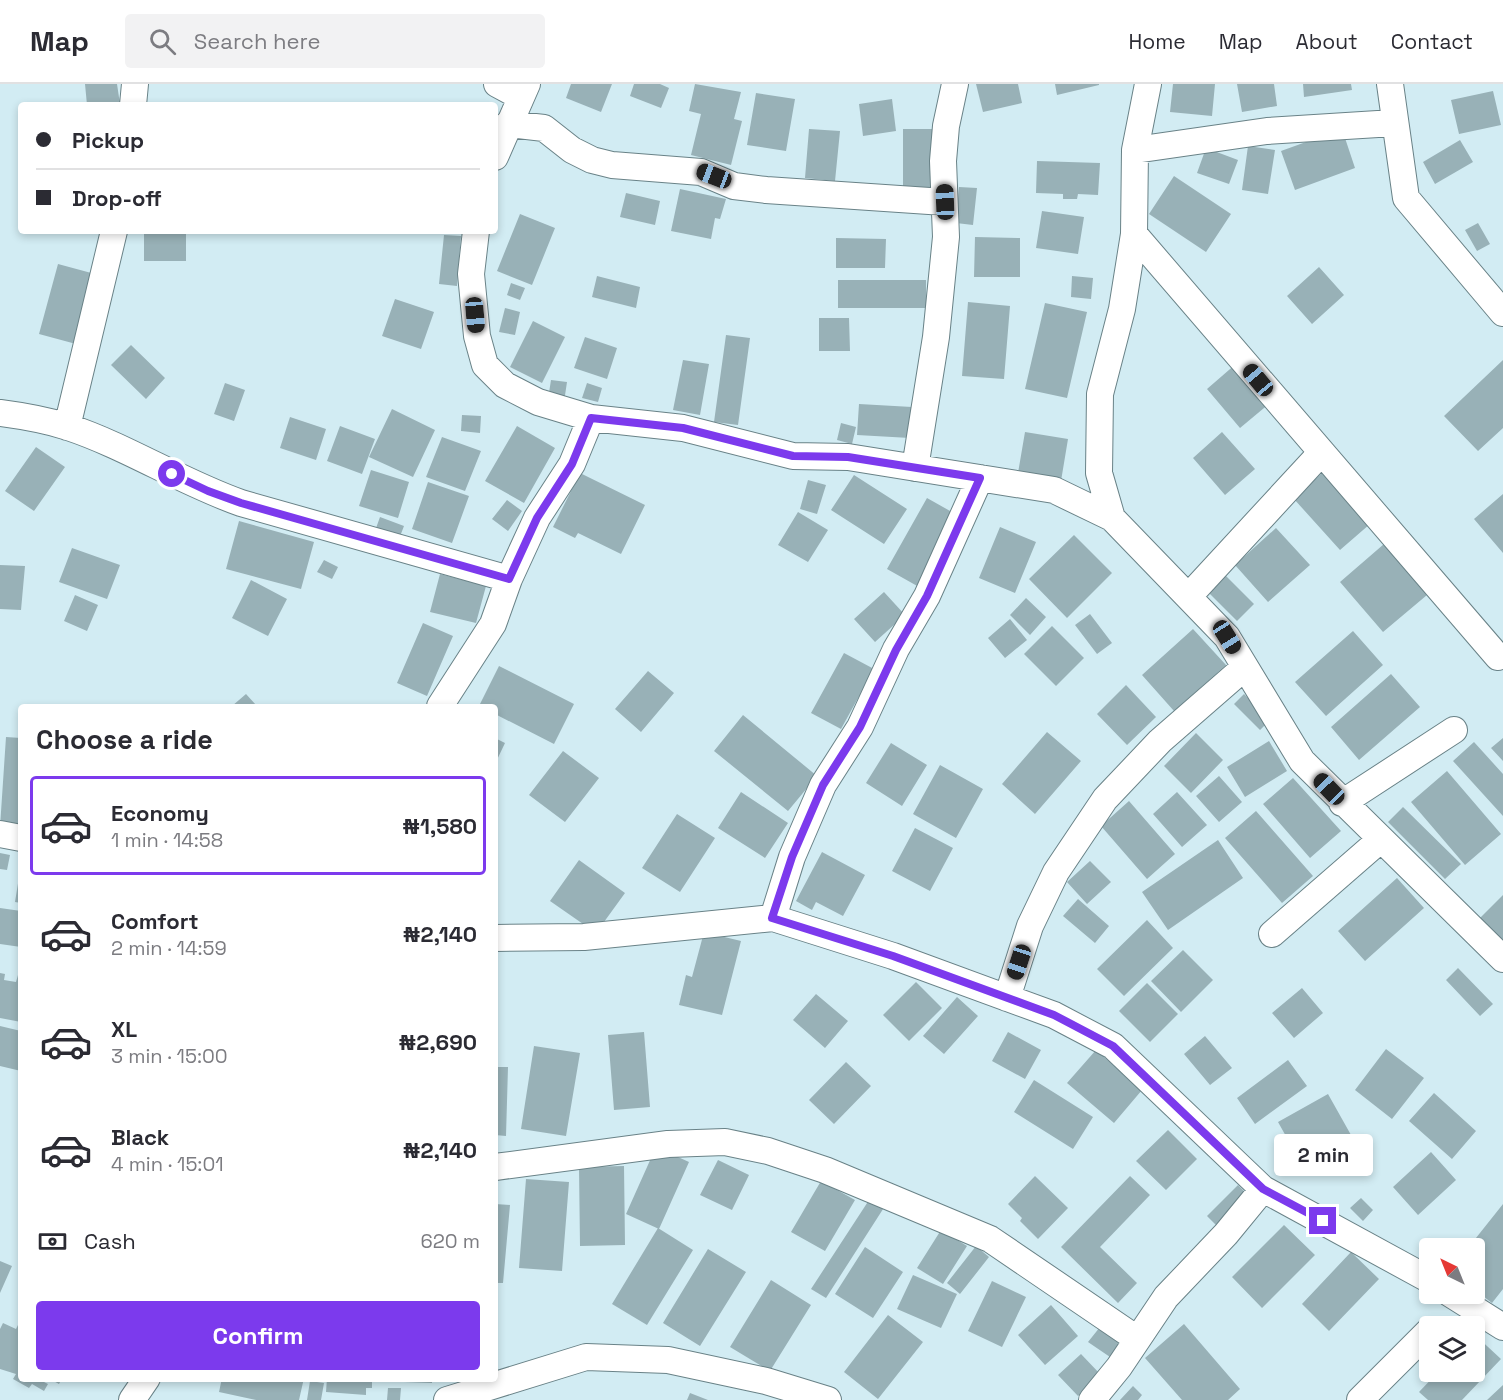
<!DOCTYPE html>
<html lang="en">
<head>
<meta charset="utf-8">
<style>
  :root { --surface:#fff; --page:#f2f2f3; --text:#2b2b33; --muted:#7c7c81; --line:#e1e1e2; --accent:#7c3aed }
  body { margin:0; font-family:"Space Grotesk",sans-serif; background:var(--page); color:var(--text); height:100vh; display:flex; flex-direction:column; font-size:22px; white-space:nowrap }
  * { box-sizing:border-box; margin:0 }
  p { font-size:20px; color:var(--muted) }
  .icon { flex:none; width:33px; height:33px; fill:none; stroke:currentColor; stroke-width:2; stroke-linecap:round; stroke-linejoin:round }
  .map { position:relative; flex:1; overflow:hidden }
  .details { position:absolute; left:18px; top:620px; width:480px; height:678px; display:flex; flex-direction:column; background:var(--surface); border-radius:6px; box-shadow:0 3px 9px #0003 }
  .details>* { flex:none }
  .hud { position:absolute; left:18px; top:18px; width:480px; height:132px; border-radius:6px; box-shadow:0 3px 9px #0003; display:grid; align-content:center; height:132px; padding:0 18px; background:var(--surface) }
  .needle { width:39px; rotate:317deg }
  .buttons { position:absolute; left:1419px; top:1154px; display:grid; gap:12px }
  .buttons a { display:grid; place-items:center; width:66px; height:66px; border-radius:6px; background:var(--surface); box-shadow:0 3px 9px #0003; font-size:30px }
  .end { position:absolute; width:27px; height:27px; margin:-14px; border:8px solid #7c3aed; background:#fff; box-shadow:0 0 0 3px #fff }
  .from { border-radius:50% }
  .bubble { position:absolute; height:42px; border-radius:6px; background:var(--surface); box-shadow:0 3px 9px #0003; font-size:20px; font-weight:700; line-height:42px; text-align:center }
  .car { position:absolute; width:18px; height:36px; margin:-18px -9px; border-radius:8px; box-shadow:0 0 4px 2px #0007; background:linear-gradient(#222 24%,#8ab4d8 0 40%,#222 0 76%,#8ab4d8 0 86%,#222 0) }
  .hud b { display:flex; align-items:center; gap:21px; height:57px; font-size:22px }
  .hud b+b { border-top:2px solid var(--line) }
  .hud i { width:15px; height:15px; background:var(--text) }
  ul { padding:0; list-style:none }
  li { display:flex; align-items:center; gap:18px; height:99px; margin:0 12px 9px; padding:0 6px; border:3px solid transparent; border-radius:6px }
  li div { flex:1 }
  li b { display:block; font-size:22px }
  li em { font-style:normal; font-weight:700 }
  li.active { border-color:var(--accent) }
  li>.icon { width:54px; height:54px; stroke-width:1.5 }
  h2 { padding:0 18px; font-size:27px; line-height:72px }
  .pay { display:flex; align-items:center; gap:15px; height:66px; padding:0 18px; font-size:22px }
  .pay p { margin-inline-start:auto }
  .action { display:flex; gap:12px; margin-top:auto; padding:12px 18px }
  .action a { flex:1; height:69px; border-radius:6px; background:var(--accent); color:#fff; font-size:24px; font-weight:700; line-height:69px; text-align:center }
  header { display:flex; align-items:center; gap:36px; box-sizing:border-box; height:84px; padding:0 30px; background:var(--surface); border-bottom:2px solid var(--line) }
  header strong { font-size:28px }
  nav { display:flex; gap:33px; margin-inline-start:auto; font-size:21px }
  .search { width:420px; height:54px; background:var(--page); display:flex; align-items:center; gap:15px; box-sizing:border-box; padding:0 21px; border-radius:6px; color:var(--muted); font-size:22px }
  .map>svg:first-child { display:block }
  .building { fill:#98b1b7 }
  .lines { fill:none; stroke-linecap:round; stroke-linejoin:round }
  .minor-casing { stroke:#698287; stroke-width:28 }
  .minor { stroke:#fff; stroke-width:26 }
  .route { stroke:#7c3aed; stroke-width:8 }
</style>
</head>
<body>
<header>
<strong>Map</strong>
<div class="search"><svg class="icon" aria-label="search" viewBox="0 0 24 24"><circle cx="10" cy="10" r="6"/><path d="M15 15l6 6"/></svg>Search here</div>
<nav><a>Home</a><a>Map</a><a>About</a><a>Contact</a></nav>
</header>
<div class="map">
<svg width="1503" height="1316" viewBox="0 0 1503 1316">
  <rect width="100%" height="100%" fill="#d2ecf3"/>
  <!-- building -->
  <path class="building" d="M85,0H117L120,20L87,21Z
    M571,0H612L601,28L566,14Z
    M634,0H660L669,4L661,24L630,12Z
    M695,0L741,8L734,35L742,37L731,81L691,71L701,30L689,27Z
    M976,0H1018L1022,19L983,28Z
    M1055,0H1099V1L1057,11Z
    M1173,0H1215L1212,32L1170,28Z
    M1237,0H1274L1277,22L1242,28Z
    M1303,0H1351L1352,6L1304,13Z
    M1493,7L1501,41L1459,50L1451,16Z
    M756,9L795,15L786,67L747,61Z
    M892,15L896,47L863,52L859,20Z
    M809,45L840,47L835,97L805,94Z
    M903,45H941V106H903Z
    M1342,45L1355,84L1295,106L1281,67Z
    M1460,56L1473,78L1435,100L1423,78Z
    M1248,62L1275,66L1268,110L1242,106Z
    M1206,64L1238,76L1229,100L1197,89Z
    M1037,77L1100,79L1098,111L1078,110L1077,115H1063V110L1036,109Z
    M1174,92L1231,130L1206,168L1149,130Z
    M959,103L977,104L973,141L956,139Z
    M680,105L726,115L720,135L715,134L711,155L671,147Z
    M626,109L660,117L655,141L620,133Z
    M1042,127L1084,133L1078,170L1036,164Z
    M520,130L555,144L532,201L497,187Z
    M1478,139L1490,160L1477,167L1465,146Z
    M144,147H186V177H144Z
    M444,151L461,152L457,202L439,200Z
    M975,153L1020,154V193H974Z
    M836,154L886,155L885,184H836Z
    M58,180L95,190L76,260L39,250Z
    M1319,183L1344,211L1312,240L1287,212Z
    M597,192L640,203L636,224L592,213Z
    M1072,192L1093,194L1091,215L1071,213Z
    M838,196H926V224H838Z
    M511,199L525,204L520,216L507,211Z
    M395,215L434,228L421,265L382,252Z
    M968,218L1010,222L1004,295L962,292Z
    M1045,219L1087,228L1067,314L1025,305Z
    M505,224L520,228L515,251L499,248Z
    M819,234H849L850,267H819Z
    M533,237L565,253L542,299L510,283Z
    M726,251L750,254L738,341L714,338Z
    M585,253L617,264L607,295L574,284Z
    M131,261L165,294L146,315L111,281Z
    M683,276L709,280L700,331L673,326Z
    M1503,276V344L1478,367L1444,332Z
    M1237,279L1270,319L1240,344L1207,305Z
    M551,296L567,298L564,318L548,315Z
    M225,299L245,306L234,337L214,330Z
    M587,299L602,304L598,318L582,314Z
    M859,320L912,323L910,354L857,351Z
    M392,325L435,346L413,393L369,373Z
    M462,331L481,332L480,349L461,347Z
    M290,333L326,345L316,376L280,364Z
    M841,339L856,343L852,360L837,356Z
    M340,342L375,355L362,390L327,377Z
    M517,342L555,364L524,419L485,397Z
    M1025,348L1068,355L1061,397L1018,389Z
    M1222,348L1255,385L1225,411L1193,374Z
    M442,353L481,367L465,407L426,393Z
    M36,363L65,383L34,427L5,407Z
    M371,386L409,398L398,434L359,422Z
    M1323,388L1370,440L1340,466L1294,415Z
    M580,389L645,421L621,470L578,449L575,454L553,443Z
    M854,391L907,425L884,460L831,426Z
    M808,396L826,401L817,430L800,425Z
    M428,398L469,412L452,459L412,445Z
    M1503,410V469L1474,435Z
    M927,414L959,432L919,503L887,485Z
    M507,416L522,427L508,447L492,435Z
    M798,428L828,446L808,478L778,461Z
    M380,433L404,442L399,455L375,447Z
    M239,437L314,458L301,505L226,485Z
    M1000,443L1036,458L1015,509L979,494Z
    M1276,444L1310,481L1268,518L1235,481Z
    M1074,451L1112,489L1067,534L1029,495Z
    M1384,460L1427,511L1383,548L1340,498Z
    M72,464L120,481L107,515L59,498Z
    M324,476L338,483L332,495L317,488Z
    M0,481L25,482L21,526L0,525Z
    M1221,487L1254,520L1237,537L1204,504Z
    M440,490L486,502L476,539L430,528Z
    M251,496L287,515L268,552L232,534Z
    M884,508L905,531L875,558L854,535Z
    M75,511L98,521L87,547L64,537Z
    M1026,514L1046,533L1030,551L1010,531Z
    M1090,530L1112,559L1097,570L1075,541Z
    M1010,535L1027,556L1005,574L988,554Z
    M423,539L453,552L427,612L397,599Z
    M1052,542L1084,574L1056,602L1024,570Z
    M1193,545L1226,581L1174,627L1142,591Z
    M1353,547L1383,581L1326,632L1295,598Z
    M844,569L874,585L841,645L811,629Z
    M499,582L574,620L554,660L495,630V622H479Z
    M648,587L674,609L641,648L615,625Z
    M1391,590L1420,623L1359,676L1331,643Z
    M1126,601L1156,633L1127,661L1097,630Z
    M246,610L257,622H232Z
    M1244,610L1270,636L1260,646L1234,620Z
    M743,631L817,692L788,727L714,667Z
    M1047,648L1081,677L1035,730L1002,700Z
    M1196,649L1223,676L1191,709L1164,682Z
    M6,653L21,654V744L0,743Z
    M495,654L505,659L495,680Z
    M1503,654V677L1491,664Z
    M1269,657L1287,687L1245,713L1227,683Z
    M1474,658L1503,690V732L1453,677Z
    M891,659L927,681L902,722L866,699Z
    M563,667L599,694L565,738L529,711Z
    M940,681L983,705L956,754L913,730Z
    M1447,687L1501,750L1465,781L1411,718Z
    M1219,692L1242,718L1219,738L1196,712Z
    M1293,694L1341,747L1310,774L1263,720Z
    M741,708L788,739L765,774L718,744Z
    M1177,708L1207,741L1182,763L1153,730Z
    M1129,717L1175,770L1147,795L1101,742Z
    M1403,723L1461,780L1445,795L1388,738Z
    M1256,727L1313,792L1282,819L1225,754Z
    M677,730L715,754L680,808L642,784Z
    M915,744L953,764L930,807L892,787Z
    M1218,756L1243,794L1168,846L1142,808Z
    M822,768L865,791L843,832L816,818L812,826L796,817Z
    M0,769L10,771L7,786L0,785Z
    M579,776L625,809L596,849L550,817Z
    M1090,777L1111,798L1087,820L1067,798Z
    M20,787H21V819L15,818Z
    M1397,794L1424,824L1365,877L1338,847Z
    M1503,811V858L1479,835Z
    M1078,815L1109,842L1095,859L1063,832Z
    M0,824L21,827V863L0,860Z
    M1147,836L1173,864L1124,912L1097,885Z
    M704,848L741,857L722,931L679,921L686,891L692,893Z
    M1183,866L1213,896L1181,928L1151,897Z
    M1458,884L1493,920L1480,932L1446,896Z
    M0,889L5,890L4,896L16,898L18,891L21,892V938L0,934Z
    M916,898L942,924L909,957L883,931Z
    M1147,899L1178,930L1150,958L1119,927Z
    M1302,904L1323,929L1294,954L1272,929Z
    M816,910L848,937L825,964L793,936Z
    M957,913L978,932L944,970L923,952Z
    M0,942L21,947V987L0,982Z
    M644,948L650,1023L614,1026L608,951Z
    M1008,948L1041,966L1025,995L992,977Z
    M1205,952L1232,984L1210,1001L1184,970Z
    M534,962L580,969L566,1052L521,1045Z
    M1386,965L1424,994L1392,1035L1355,1006Z
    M1096,966L1142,1006L1114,1039L1067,999Z
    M1288,976L1307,1002L1255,1040L1237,1014Z
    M846,978L871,1002L834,1040L809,1016Z
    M495,983H508L506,1052L495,1051Z
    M1034,996L1093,1033L1073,1065L1014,1028Z
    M1434,1009L1476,1047L1452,1075L1409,1037Z
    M1328,1010L1351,1051L1301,1079L1278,1038Z
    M1168,1046L1197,1075L1166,1106L1136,1077Z
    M656,1063L689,1078L659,1145L626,1130Z
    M1431,1068L1456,1096L1418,1131L1393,1103Z
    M718,1076L749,1091L732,1126L700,1111Z
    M624,1082L625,1161L580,1162L579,1083Z
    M1035,1092L1068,1124L1038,1155L1020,1137L1022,1134L1008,1120Z
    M1130,1092L1150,1111L1100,1163L1137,1199L1118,1219L1061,1163Z
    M526,1095L569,1098L562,1187L519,1184Z
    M821,1097L855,1116L825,1167L791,1148Z
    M1238,1101L1249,1112L1218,1143L1207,1132Z
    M871,1113L885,1122L826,1214L811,1205Z
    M1361,1114L1373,1126L1363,1137L1350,1124Z
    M495,1120L510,1121L503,1199H495Z
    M1503,1120V1205L1492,1219L1474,1205V1164H1468Z
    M1284,1141L1315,1171L1262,1224L1232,1193Z
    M658,1144L693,1166L647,1241L612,1220Z
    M941,1146L967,1162L943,1200L917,1184Z
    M976,1162L989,1173L960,1210L947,1199Z
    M865,1163L903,1188L873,1234L835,1210Z
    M708,1165L746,1188L700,1262L663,1239Z
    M1351,1168L1379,1195L1329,1247L1302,1220Z
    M0,1177L12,1182L0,1209Z
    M913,1191L957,1210L941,1244L897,1225Z
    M771,1196L811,1221L770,1287L730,1263Z
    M992,1197L1026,1213L1002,1263L968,1247Z
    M1051,1221L1078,1252L1045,1281L1018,1251Z
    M888,1231L923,1258L878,1315L844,1288Z
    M3,1239L16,1245L18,1241L21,1243V1294H43L42,1297L48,1300L44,1307L32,1300L29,1304L13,1295L16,1290L0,1285V1245Z
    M1184,1240L1240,1305L1228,1316H1182L1145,1274Z
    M1100,1243L1121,1257L1110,1273L1088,1258Z
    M1474,1250L1501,1275L1462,1316H1428L1419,1308L1439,1287H1474Z
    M1081,1270L1101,1291L1078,1312L1058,1291Z
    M48,1294H62L59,1300Z
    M222,1294H304L299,1316H256L219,1308Z
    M327,1294H372V1304H366V1311L326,1308Z
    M404,1294H432V1299L404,1298Z
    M310,1297L324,1299L321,1316H307Z
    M1503,1301V1316H1487Z
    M1133,1302L1142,1311L1138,1316H1120Z
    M388,1304H401L400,1316H387Z
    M690,1309L708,1316H687Z"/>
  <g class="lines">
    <defs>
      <path id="minor" d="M497,0L521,13
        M1390,0L1406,114L1503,229
        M133,21L135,0
        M508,40L544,44L572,66L592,76L612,81L701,88L734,102L766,106L944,118
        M1135,66L1267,47L1394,39
        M495,73L527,0
        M476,147L471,190L477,252L485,281L505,301L538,318L591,334L683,344L793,372L848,373L1054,406L1112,434L1227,553L1302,677L1503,875
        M1134,150L1498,573
        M0,329C23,332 46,336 68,343C128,363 181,398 241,419L509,495
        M67,343L114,147
        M915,384L936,253L946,153L943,77L946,42L955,0
        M980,394L927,512L896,565L860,643L823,701L792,773L773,834L893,872L1054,931L1113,962L1263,1105L1430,1196
        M1112,434L1099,389L1100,310L1122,225L1134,150L1135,66L1148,0
        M1189,512L1321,369
        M440,622L493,540L509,495L537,434L572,380L591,334
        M1342,719L1454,646
        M0,750L21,754
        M1272,850L1380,756
        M495,854L584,853L773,834
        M1007,914L1030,842L1056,788L1105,715L1160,657L1245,583
        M495,1083L668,1060L725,1058L768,1067L825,1086L990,1155L1137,1255
        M1449,1209L1503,1243
        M132,1316L147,1294
        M447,1316L586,1273L668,1276L766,1297L828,1316
        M1092,1316L1119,1283L1166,1213L1226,1150L1263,1105
        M1360,1316L1430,1246"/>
    </defs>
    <!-- minor casing -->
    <use href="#minor" class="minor-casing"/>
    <!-- minor -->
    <use href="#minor" class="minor"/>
  </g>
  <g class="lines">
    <!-- route -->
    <path class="route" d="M172,390L208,407L241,419L509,495L537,434L572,380L591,334L683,344L793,372L848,373L980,394L927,512L896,566L860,643L823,701L792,773L772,834L893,872L1054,931L1113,962L1263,1105L1323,1137"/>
  </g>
</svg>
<div class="buttons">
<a><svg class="needle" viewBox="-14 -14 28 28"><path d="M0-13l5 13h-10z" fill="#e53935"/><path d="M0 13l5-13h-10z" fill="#7c7c81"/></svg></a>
<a><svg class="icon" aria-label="layers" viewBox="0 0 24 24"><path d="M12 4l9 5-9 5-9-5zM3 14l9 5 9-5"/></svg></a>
</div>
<i class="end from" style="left:172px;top:390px"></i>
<i class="end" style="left:1323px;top:1137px"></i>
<div class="bubble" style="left:1274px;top:1050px;width:99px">2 min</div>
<i class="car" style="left:714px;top:92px;rotate:291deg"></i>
<i class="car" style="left:945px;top:118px;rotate:358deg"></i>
<i class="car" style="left:475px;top:231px;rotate:175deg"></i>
<i class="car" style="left:1258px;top:296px;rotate:320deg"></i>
<i class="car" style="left:1227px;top:553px;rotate:148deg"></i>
<i class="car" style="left:1329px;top:705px;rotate:316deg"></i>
<i class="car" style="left:1019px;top:878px;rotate:198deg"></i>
<div class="hud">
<b><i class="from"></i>Pickup</b>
<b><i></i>Drop-off</b>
</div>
<section class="details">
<h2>Choose a ride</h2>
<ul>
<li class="active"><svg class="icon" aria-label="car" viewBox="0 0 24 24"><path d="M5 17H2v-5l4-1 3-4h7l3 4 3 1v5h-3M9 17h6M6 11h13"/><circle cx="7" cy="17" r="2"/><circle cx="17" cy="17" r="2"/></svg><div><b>Economy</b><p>1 min · 14:58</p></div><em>₦1,580</em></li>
<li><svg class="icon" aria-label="car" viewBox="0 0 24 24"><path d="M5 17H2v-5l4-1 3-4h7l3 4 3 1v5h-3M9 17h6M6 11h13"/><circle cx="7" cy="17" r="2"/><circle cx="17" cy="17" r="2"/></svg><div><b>Comfort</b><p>2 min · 14:59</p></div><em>₦2,140</em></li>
<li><svg class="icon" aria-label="car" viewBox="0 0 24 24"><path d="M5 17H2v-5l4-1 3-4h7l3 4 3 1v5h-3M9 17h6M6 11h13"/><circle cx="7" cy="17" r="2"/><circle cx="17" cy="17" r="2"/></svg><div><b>XL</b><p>3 min · 15:00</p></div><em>₦2,690</em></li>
<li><svg class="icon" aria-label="car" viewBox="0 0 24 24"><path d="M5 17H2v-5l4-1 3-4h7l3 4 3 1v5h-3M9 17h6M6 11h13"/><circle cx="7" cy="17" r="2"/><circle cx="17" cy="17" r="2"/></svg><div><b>Black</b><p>4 min · 15:01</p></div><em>₦2,140</em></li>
</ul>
<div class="pay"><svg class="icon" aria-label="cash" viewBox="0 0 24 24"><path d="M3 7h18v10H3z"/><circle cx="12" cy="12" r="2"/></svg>Cash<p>620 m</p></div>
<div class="action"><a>Confirm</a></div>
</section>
</div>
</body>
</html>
